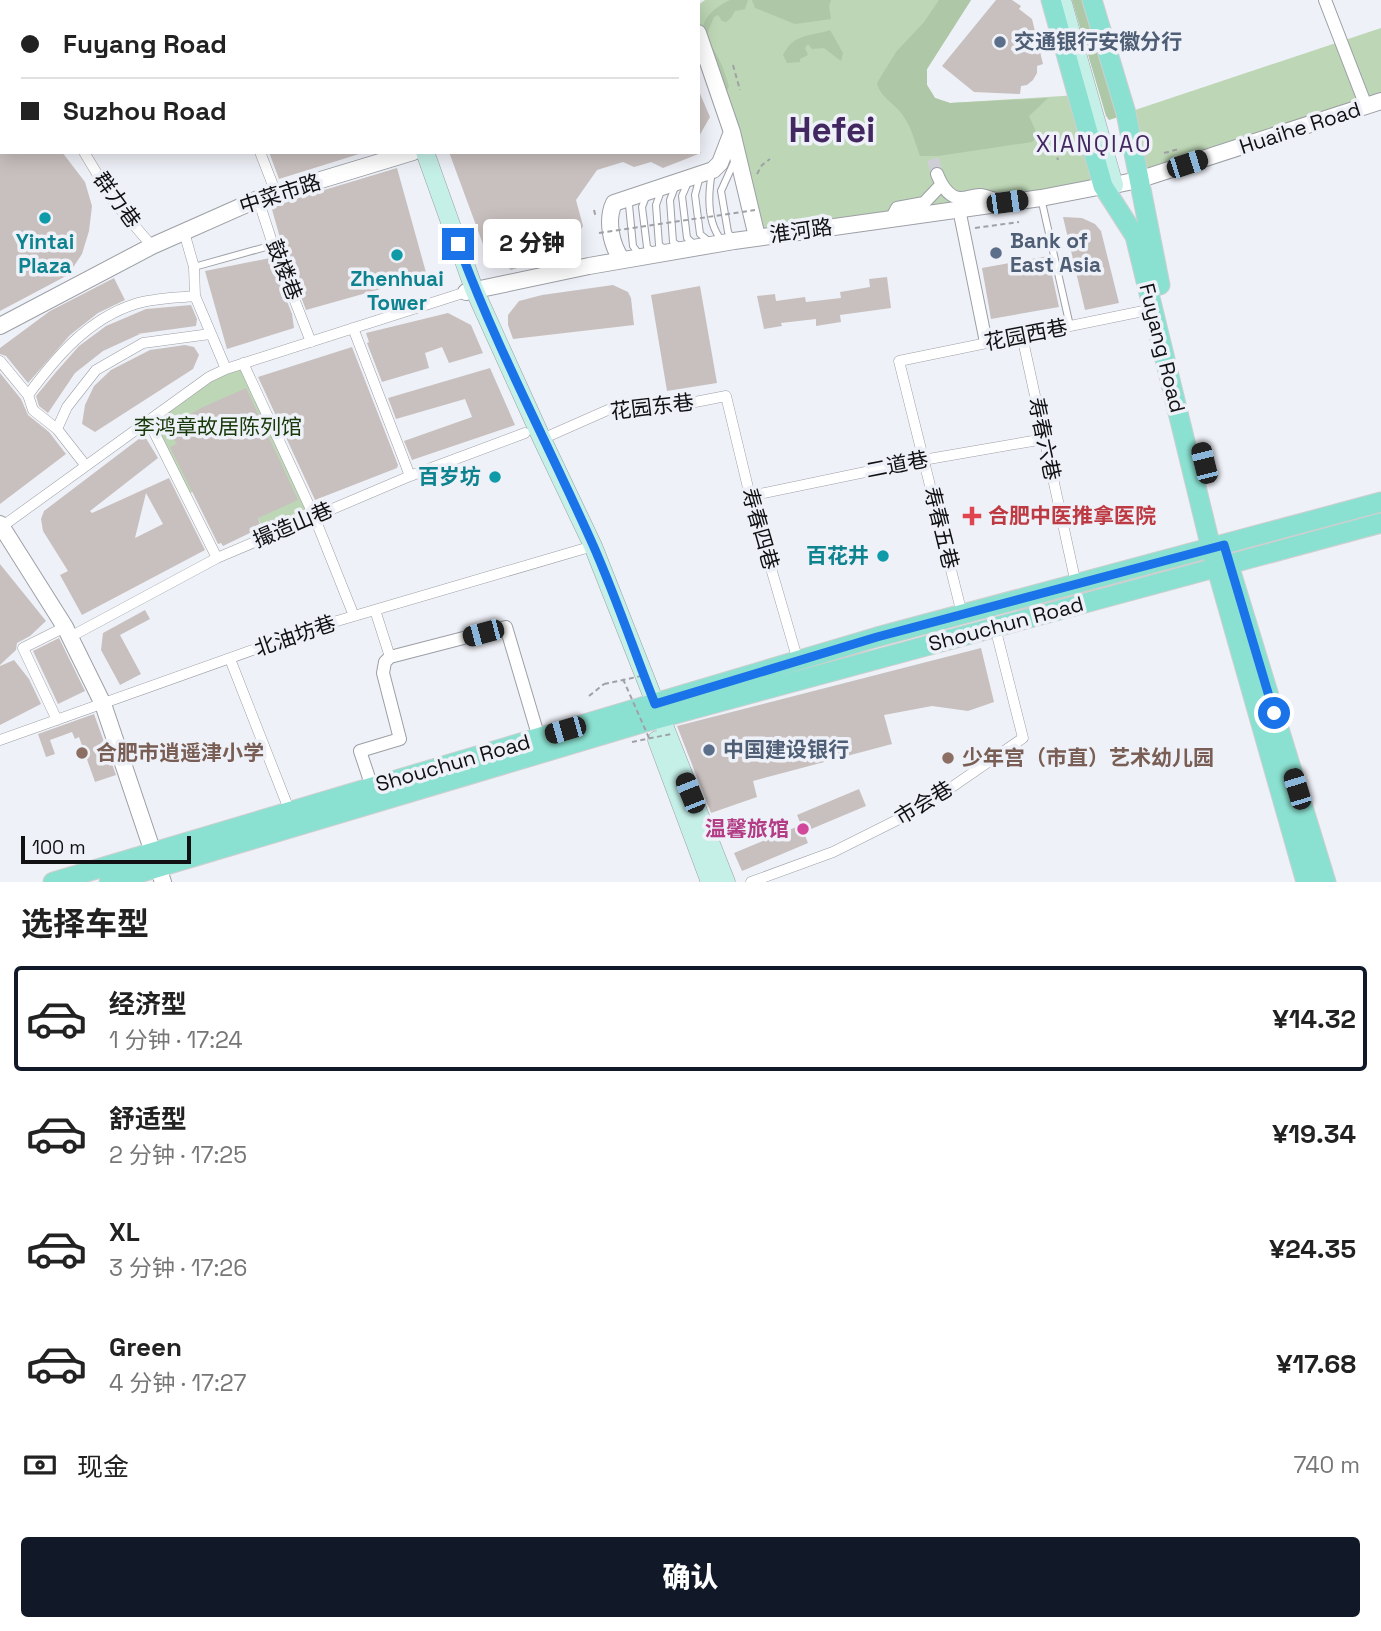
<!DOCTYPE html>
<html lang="zh">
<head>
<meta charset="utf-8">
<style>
  :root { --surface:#fff; --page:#f6f6f6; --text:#222; --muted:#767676; --line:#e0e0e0; --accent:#111827 }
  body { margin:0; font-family:"Space Grotesk","Noto Sans SC",sans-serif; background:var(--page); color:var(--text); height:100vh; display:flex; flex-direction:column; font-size:26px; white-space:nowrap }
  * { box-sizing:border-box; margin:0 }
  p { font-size:23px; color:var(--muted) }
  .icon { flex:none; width:38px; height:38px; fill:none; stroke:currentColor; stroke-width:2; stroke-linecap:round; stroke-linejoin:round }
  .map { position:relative; height:882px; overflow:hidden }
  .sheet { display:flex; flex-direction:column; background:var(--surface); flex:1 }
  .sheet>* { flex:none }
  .banner { position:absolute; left:0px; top:0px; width:700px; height:154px; box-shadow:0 4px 18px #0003; display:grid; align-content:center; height:154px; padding:0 21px; background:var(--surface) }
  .scale { position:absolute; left:21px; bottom:18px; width:170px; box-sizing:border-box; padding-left:7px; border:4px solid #111114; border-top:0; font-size:19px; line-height:24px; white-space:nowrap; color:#111114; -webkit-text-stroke:5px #eff1f8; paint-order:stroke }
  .end { position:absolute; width:32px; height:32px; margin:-16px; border:9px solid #1a73e8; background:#fff; box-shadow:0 0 0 4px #fff }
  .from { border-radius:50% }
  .bubble { position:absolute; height:49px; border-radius:7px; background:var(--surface); box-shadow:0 4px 18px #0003; font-size:23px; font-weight:800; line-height:49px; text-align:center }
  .car { position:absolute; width:21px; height:42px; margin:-21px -10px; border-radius:9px; box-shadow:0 0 5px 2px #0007; background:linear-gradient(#222 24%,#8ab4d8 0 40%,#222 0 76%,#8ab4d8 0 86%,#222 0) }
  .banner b { display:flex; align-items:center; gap:24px; height:66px; font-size:26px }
  .banner b+b { border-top:2px solid var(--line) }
  .banner i { width:18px; height:18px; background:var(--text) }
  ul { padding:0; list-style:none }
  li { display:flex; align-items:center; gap:21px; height:105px; margin:0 14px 10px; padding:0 7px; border:4px solid transparent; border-radius:7px }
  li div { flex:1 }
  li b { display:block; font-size:26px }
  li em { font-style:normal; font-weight:800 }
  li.selected { border-color:var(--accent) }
  li>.icon { width:63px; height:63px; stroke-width:1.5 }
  h2 { padding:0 21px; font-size:32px; line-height:84px }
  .pay { display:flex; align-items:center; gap:18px; height:77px; padding:0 21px; font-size:26px }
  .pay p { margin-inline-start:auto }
  .button { display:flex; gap:14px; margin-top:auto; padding:14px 21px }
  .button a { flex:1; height:80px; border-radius:7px; background:var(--accent); color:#fff; font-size:28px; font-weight:800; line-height:80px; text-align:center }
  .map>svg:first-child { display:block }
  .green { fill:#bdd6b5 }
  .forest { fill:#aec8a7 }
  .building { fill:#c8c0be; fill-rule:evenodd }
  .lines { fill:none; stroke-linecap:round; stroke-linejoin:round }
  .minor-tunnel { stroke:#cecfd6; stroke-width:12; stroke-dasharray:12 6; stroke-linecap:butt }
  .service-casing { stroke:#9c9fa5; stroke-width:8 }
  .pedestrian-casing { stroke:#9c9fa5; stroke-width:11 }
  .minor-casing { stroke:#9c9fa5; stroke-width:14 }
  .tertiary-casing { stroke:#9c9fa5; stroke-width:18 }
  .secondary-casing { stroke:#9c9fa5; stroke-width:19 }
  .primary-casing { stroke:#cfcfd0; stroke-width:21 }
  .trunk-casing { stroke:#cfcfd0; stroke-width:23 }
  .path { stroke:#9fa1a6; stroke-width:2; stroke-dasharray:5 3.5; stroke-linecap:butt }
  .service { stroke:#fff; stroke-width:6 }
  .pedestrian { stroke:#fff; stroke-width:10 }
  .minor { stroke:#fff; stroke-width:12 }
  .tertiary { stroke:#fff; stroke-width:16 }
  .secondary { stroke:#c5f0e8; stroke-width:18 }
  .primary { stroke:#8be1d1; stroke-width:19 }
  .trunk { stroke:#64d7c2; stroke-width:21 }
  .path-bridge { stroke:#9fa1a6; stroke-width:2; stroke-dasharray:5 3.5; stroke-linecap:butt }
  .route { stroke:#1a73e8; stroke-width:9 }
  .service-dot { fill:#5c6f8a; stroke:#eff1f8; stroke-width:2.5 }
  .culture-dot { fill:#0f9aa8; stroke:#eff1f8; stroke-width:2.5 }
  .health-dot { fill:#e0444e; stroke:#eff1f8; stroke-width:2.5 }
  .education-dot { fill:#8d6e63; stroke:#eff1f8; stroke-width:2.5 }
  .hotel-dot { fill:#d1479c; stroke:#eff1f8; stroke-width:2.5 }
  .labels { text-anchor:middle; stroke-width:7; stroke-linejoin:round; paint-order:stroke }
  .service-label { font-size:21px; font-weight:bold; fill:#4e5e75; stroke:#eff1f8; text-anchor:start }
  .street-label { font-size:21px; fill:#111114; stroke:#eff1f8 }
  .culture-label { font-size:21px; font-weight:bold; fill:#0d838f; stroke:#eff1f8 }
  .park-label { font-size:21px; fill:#173909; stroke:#eff1f8 }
  .health-label { font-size:21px; font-weight:bold; fill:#be3a42; stroke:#eff1f8; text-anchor:start }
  .education-label { font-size:21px; font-weight:bold; fill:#785e54; stroke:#eff1f8; text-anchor:start }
  .hotel-label { font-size:21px; font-weight:bold; fill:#b23c85; stroke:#eff1f8; text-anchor:end }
  .neighbourhood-label { font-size:23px; letter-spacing:2px; fill:#422760; stroke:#eff1f8 }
  .town-label { font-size:35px; font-weight:bold; fill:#422760; stroke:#eff1f8 }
</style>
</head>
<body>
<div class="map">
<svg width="1381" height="882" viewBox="0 0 1381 882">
  <rect width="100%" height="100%" fill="#eff1f8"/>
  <!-- green -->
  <path class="green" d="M705,0H971L927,69V85L935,98L950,103L1078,95L1103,186L757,237L698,33V5Z
    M1381,28V101L1138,180L1126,113Z
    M243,363L314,516L267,536L234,472L186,495L148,421L190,389Z"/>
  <!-- forest -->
  <path class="forest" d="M730,0H748L745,9L735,11L731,18L726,22L722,21L718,15L714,17C703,43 707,37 719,59C723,67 726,77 729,86L726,93C710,56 680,24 730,0Z
    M752,0H831L829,6L831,19L795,24L755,8Z
    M939,0H971L927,69V85L935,98L950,103L1048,98L1029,116L1038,136L1032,142L938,156H920C915,142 911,126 902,114C894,103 880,97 877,83L896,52L924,22Z
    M1072,0H1086L1118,117L1109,120L1106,116Z
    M830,30L843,53L841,61L824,48L812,49L808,44L805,48L808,55L800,59V62L787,63L783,55C794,33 809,37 830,30Z"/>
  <!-- building -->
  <path class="building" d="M996,0H1012L1021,6L1019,9L1032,19L1043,64L1037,66V73L1033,80L1027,85L1021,86L1020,94L974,92L942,66Z
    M698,89L710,117L698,138Z
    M0,152H62L85,182L92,206L89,231L82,254L68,275L0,311Z
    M269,152H358L359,154L279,179Z
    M449,152H700L701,153L663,168L651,162L634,167L623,162L597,170L576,200L583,226L567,252L511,270L484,247Z
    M397,168L427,276L306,310L284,252L271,206Z
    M1063,217L1082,218L1095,224L1101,231L1119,303L1085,310Z
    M1048,256L1059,307L991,319L982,268Z
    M270,258L292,314L294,328L227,349L205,271Z
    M887,277L891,308L840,315L841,322L816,326V319L781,323L782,326L764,329L757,296L775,294L776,301L805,297L806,302L841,298L840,292L870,287L869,279Z
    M114,278L125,300L98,313L70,335L28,383L6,356L0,354V348L50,311Z
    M613,285L628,292L631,298L634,325L513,339L508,325V315L519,301L542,295Z
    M700,286L717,383L667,391L651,295Z
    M191,305L197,319L196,326L137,334H140L103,351L75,373L48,413L39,406L36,396L56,372L79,346L106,326L146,309Z
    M448,313L471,325L483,353L449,363L442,347L425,353L429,368L382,382L367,343L369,342L366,333Z
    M185,345L194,347L199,355L193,369L95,432L82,424L85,405L94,386L111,370L150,350Z
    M352,347L398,465L397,468L315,500L258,377Z
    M490,368L515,425L412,460L404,441L472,417L465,399L396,419L388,398Z
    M0,373L21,399L28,415L49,432L66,454L0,504Z
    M246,388L298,500L258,518L260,524L253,527L254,531L223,546L221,543L218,544L170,447L177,444L167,428L201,408Z
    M144,435L158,458L90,511L92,513L169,478L205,550L82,615L60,575L68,571L43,531L41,519L44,511ZM146,493L163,524L135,538Z
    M0,564L46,621L30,636L17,643L16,650L0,665Z
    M145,610L150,619L120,635L141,674L120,685L101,650L103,633Z
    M59,638L85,691L58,704L33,651Z
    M981,648L994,702L968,711L932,706L884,715L892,744L753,781L757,797L711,813L677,726Z
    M14,660L29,679L41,704L0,725V666Z
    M94,714L116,775L95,782L79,737L75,739L72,732L50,740L55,754L46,757L38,734Z
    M859,789L866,806L804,832L797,815Z
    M801,825L808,843L742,871L734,853Z"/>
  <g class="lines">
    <!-- minor-tunnel -->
    <path class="minor-tunnel" d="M933,159L937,174"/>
    <defs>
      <path id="service" d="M712,172C708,194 707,223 722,241
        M700,176L695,195L700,234L711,243
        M688,182L682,196L687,238L696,246
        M675,187L670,200L673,242L681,248
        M661,191L656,205L659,245L666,250
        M647,194L642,207L647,247L653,252
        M1041,198L1070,326
        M631,201L629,205L633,246L641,257
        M732,239L728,232L721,191L735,160
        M194,267L273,245"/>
      <path id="pedestrian" d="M185,0L186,2
        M84,152L114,202L152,246
        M260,152L276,193
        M258,199L273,245L311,342
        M184,232L194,267L195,296L226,369
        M353,328L410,476
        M1022,336L1076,584
        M0,361L28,395L33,410L57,429
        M243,363L314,516L354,616
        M28,395C56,357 88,319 135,304C154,298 176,298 195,296
        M148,420L217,558
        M542,439L610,409L664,408L726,396L750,496L798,661
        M86,466L57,429L67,407L96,370L143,343L210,334
        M750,496L923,460L1044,439
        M0,528L209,377L226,369L466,292
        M375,610L390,657
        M962,614L899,361L1153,309
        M70,637L217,558L410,476L525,433
        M230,659L290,812
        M57,720L23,648L65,627
        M0,740L320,626L593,546
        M751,882L833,852L923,807L1023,738L995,627"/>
      <path id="minor" d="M1325,0L1366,106
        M27,2L29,0
        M431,2L436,0
        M0,24L2,22
        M937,174C941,184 947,196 959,198C966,199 974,194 981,195C989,196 994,200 1003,200
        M959,209L986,342
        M891,219L897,208L924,203L941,185
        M372,787L360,751L400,739L383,673L385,662L390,657L506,627L539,738"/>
      <path id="tertiary" d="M686,0L687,2
        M698,33L732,132L757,237
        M1114,185L1138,180L1381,101
        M622,260C611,245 606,220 614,203L713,170L720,163L732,132
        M466,292L589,266L734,241L1041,198L1103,186
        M0,326L152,246L258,199L413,152
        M0,524L65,627L103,704L163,882"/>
      <path id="secondary" d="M357,0L358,2
        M1062,0L1114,185L1103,186
        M425,152L474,289L542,439L593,546L726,882
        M657,740L710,882"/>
      <path id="primary" d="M1051,0L1103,186L1135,236L1211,548L1306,882
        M1092,0L1126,113L1160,285
        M1228,562L1326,882
        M53,882L877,637L1381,502
        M109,882L649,721L1381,523"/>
      <path id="trunk" d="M0,1L2,0"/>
    </defs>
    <!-- service casing -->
    <use href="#service" class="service-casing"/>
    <!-- pedestrian casing -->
    <use href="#pedestrian" class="pedestrian-casing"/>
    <!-- minor casing -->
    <use href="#minor" class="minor-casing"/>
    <!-- tertiary casing -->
    <use href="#tertiary" class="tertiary-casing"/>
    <!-- secondary casing -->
    <use href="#secondary" class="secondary-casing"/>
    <!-- primary casing -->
    <use href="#primary" class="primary-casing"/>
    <!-- trunk casing -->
    <use href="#trunk" class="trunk-casing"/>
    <!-- path -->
    <path class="path" d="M733,65L740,90
      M1050,133L1058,160
      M1164,153L1179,149
      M757,174L762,165L770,159
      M594,210L596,218
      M975,228L1019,222
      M589,696L604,684"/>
    <!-- service -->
    <use href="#service" class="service"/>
    <!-- pedestrian -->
    <use href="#pedestrian" class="pedestrian"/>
    <!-- minor -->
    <use href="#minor" class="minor"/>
    <!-- tertiary -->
    <use href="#tertiary" class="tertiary"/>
    <!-- secondary -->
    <use href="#secondary" class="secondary"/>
    <!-- primary -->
    <use href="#primary" class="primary"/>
    <!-- trunk -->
    <use href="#trunk" class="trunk"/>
    <!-- path-bridge -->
    <path class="path-bridge" d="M599,233L755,210
      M623,679L649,738
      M604,684L646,675
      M632,742L671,734"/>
  </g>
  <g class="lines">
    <!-- route -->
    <path class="route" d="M458,244C496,347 548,444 593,545C616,597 634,651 655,704L877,637L1224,545L1274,713"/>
  </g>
  <!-- markers -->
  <g class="service-dot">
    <circle cx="1000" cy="42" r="7"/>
    <circle cx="996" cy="253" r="7"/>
    <circle cx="709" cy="750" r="7"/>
  </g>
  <g class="culture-dot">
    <circle cx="45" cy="218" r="7"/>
    <circle cx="397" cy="255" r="7"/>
    <circle cx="495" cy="477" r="7"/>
    <circle cx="883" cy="556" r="7"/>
  </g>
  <path class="health-dot" d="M968.5 505.5h7v7h7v7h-7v7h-7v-7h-7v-7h7z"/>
  <g class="education-dot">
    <circle cx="82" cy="753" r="7"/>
    <circle cx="948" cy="758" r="7"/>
  </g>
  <circle class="hotel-dot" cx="803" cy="829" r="7"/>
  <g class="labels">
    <!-- service labels -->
    <g class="service-label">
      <text x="1014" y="49">交通银行安徽分行</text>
      <text x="1010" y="248">Bank of<tspan x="1010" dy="24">East Asia</tspan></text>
      <text x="723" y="757">中国建设银行</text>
    </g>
    <!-- street labels -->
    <g class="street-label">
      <text transform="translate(1300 128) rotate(-18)" y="7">Huaihe Road</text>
      <text transform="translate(280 194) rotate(-18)" y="7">中菜市路</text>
      <text transform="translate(117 200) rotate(54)" y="7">群力巷</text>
      <text transform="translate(801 231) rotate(-8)" y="7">淮河路</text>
      <text transform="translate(284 270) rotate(69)" y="7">鼓楼巷</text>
      <text transform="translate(1026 335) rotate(-11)" y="7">花园西巷</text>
      <text transform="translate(1162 348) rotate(76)" y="7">Fuyang Road</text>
      <text transform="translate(652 407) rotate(-7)" y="7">花园东巷</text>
      <text transform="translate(1044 439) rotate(78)" y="7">寿春六巷</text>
      <text transform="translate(897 465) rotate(-11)" y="7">二道巷</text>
      <text transform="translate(293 525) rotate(-23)" y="7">撮造山巷</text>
      <text transform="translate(941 528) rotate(76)" y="7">寿春五巷</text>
      <text transform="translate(760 529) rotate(74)" y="7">寿春四巷</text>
      <text transform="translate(1006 624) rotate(-15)" y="7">Shouchun Road</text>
      <text transform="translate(295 636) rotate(-19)" y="7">北油坊巷</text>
      <text transform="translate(453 763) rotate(-16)" y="7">Shouchun Road</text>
      <text transform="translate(924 803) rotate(-31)" y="7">市会巷</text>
    </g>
    <!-- culture labels -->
    <g class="culture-label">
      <text x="45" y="249">Yintai<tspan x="45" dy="24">Plaza</tspan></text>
      <text x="397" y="286">Zhenhuai<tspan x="397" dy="24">Tower</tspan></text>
      <text x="481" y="484" text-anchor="end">百岁坊</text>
      <text x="869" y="563" text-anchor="end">百花井</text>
    </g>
    <!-- park labels -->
    <g class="park-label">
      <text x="218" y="434">李鸿章故居陈列馆</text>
    </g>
    <!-- health labels -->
    <g class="health-label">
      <text x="988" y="523">合肥中医推拿医院</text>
    </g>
    <!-- education labels -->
    <g class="education-label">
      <text x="96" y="760">合肥市逍遥津小学</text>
      <text x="962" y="765">少年宫（市直）艺术幼儿园</text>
    </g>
    <!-- hotel labels -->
    <g class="hotel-label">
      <text x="789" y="836">温馨旅馆</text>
    </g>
    <!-- neighbourhood labels -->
    <g class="neighbourhood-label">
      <text x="1094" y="152">XIANQIAO</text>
    </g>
    <!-- town labels -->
    <g class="town-label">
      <text x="832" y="142">Hefei</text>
    </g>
  </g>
</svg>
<div class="scale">100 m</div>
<i class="end from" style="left:1274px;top:713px"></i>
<i class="end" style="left:458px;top:244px"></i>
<div class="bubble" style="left:483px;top:219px;width:98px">2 分钟</div>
<i class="car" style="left:1187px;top:164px;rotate:72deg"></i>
<i class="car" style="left:1007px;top:202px;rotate:82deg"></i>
<i class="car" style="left:1204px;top:463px;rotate:346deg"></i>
<i class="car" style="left:483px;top:633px;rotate:255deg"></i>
<i class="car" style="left:565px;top:730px;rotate:254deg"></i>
<i class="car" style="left:1297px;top:789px;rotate:343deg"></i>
<i class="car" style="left:690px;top:793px;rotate:338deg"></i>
<div class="banner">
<b><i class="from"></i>Fuyang Road</b>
<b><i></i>Suzhou Road</b>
</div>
</div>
<section class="sheet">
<h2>选择车型</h2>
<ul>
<li class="selected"><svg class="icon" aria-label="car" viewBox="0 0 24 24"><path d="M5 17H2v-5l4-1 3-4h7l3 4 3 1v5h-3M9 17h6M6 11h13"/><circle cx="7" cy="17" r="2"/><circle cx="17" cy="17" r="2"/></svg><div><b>经济型</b><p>1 分钟 · 17:24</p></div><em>¥14.32</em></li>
<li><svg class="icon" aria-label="car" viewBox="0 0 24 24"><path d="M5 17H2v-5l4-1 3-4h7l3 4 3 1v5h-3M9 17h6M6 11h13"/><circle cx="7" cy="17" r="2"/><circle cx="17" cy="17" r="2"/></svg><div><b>舒适型</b><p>2 分钟 · 17:25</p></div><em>¥19.34</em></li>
<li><svg class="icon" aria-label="car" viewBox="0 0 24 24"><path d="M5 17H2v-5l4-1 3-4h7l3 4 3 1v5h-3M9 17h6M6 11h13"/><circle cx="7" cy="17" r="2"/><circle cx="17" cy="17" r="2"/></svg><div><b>XL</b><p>3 分钟 · 17:26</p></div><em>¥24.35</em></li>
<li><svg class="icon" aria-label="car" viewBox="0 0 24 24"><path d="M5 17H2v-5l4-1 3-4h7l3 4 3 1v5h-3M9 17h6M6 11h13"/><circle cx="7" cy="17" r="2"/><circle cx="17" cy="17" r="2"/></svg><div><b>Green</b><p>4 分钟 · 17:27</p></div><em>¥17.68</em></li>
</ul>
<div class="pay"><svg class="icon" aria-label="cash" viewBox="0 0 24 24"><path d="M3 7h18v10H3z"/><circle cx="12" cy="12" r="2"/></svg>现金<p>740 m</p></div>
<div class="button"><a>确认</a></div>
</section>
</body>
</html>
